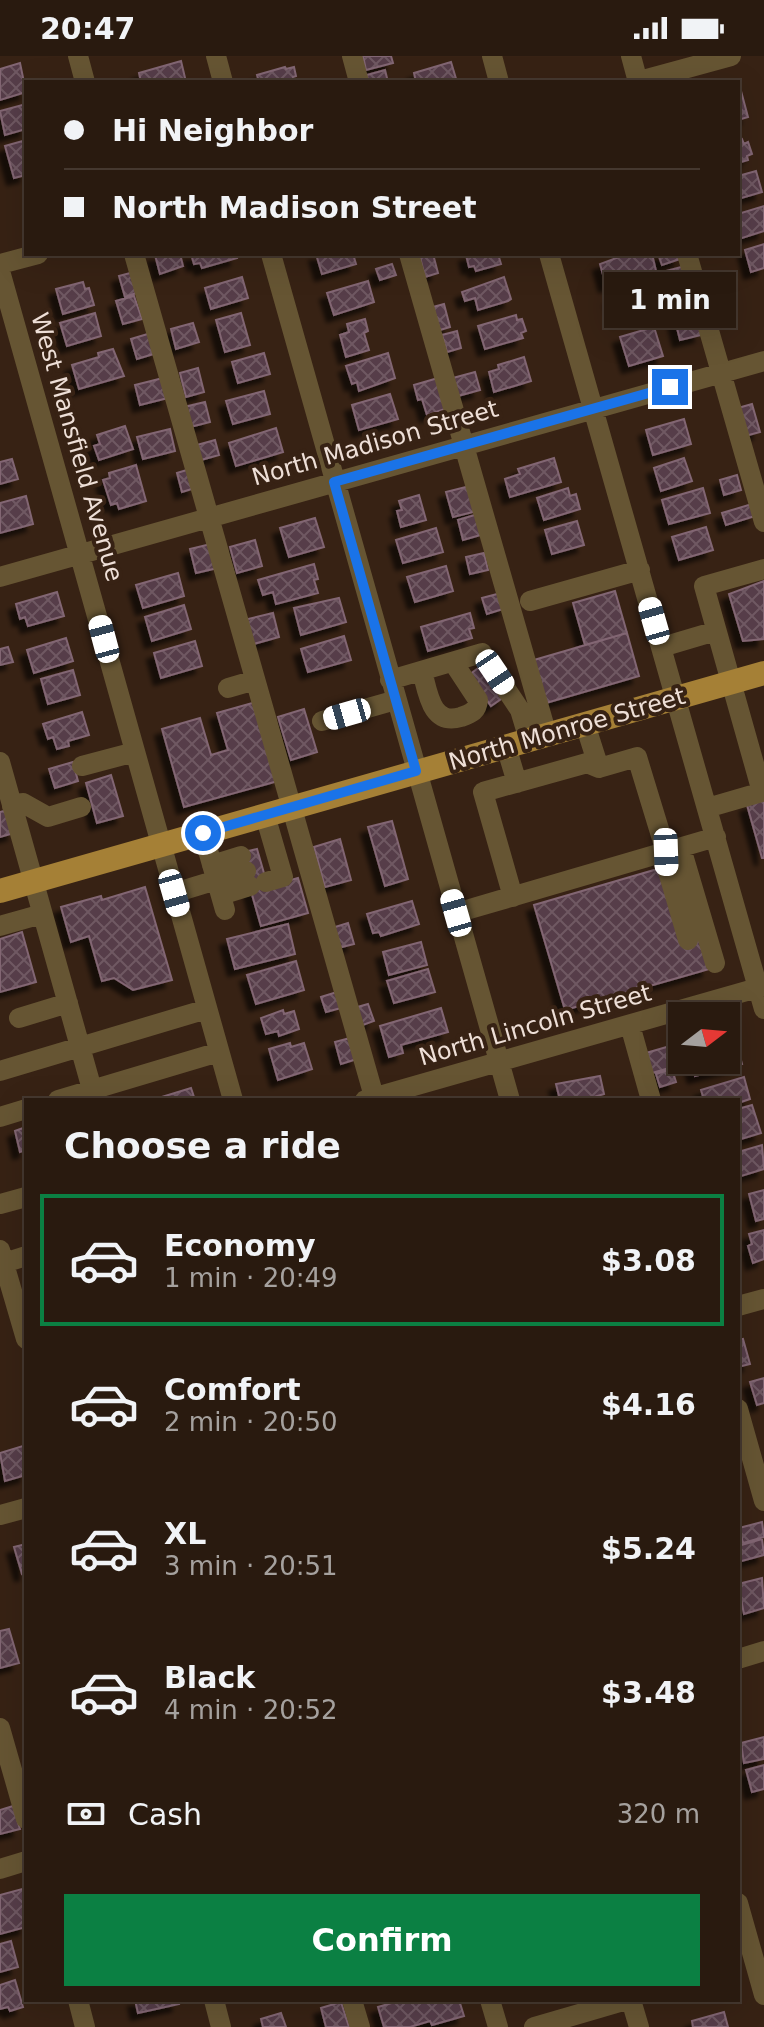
<!DOCTYPE html>
<html lang="en">
<head>
<meta charset="utf-8">
<style>
  :root { --surface:#291a0f; --page:#312318; --text:#f1f3f6; --muted:#a5a19e; --line:#45382f; --accent:#0b8043 }
  body { margin:0; font-family:"DejaVu Sans",sans-serif; background:var(--page); color:var(--text); height:100vh; display:flex; flex-direction:column; font-size:30px; white-space:nowrap }
  * { box-sizing:border-box; margin:0 }
  p { font-size:26px; color:var(--muted) }
  .icon { flex:none; width:44px; height:44px; fill:none; stroke:currentColor; stroke-width:2; stroke-linecap:round; stroke-linejoin:round }
  .map { position:relative; flex:1; overflow:hidden }
  .panel { position:absolute; left:24px; top:1042px; width:716px; height:904px; display:flex; flex-direction:column; background:var(--surface); border-radius:0px; box-shadow:0 8px 32px #0002,0 0 0 2px var(--line) }
  .panel>* { flex:none }
  .banner { position:absolute; left:24px; top:24px; width:716px; height:176px; border-radius:0px; box-shadow:0 8px 32px #0002,0 0 0 2px var(--line); display:grid; align-content:center; height:176px; padding:0 40px; background:var(--surface) }
  .needle { width:52px; rotate:74deg }
  .tools { position:absolute; left:668px; top:946px; display:grid; gap:16px }
  .tools a { display:grid; place-items:center; width:72px; height:72px; border-radius:0px; background:var(--surface); box-shadow:0 8px 32px #0002,0 0 0 2px var(--line); font-size:40px }
  .end { position:absolute; width:36px; height:36px; margin:-18px; border:10px solid #1a73e8; background:#fff; box-shadow:0 0 0 4px #fff }
  .from { border-radius:50% }
  .bubble { position:absolute; height:56px; border-radius:0px; background:var(--surface); box-shadow:0 8px 32px #0002,0 0 0 2px var(--line); font-size:26px; font-weight:700; line-height:56px; text-align:center }
  .car { position:absolute; width:24px; height:48px; margin:-24px -12px; border-radius:10px; box-shadow:0 0 6px 2px #0007; background:linear-gradient(#fff 24%,#345 0 40%,#fff 0 76%,#345 0 86%,#fff 0) }
  .banner b { display:flex; align-items:center; gap:28px; height:76px; font-size:30px }
  .banner b+b { border-top:2px solid var(--line) }
  .banner i { width:20px; height:20px; background:var(--text) }
  ul { padding:0; list-style:none }
  li { display:flex; align-items:center; gap:24px; height:132px; margin:0 16px 12px; padding:0 24px; border:4px solid transparent; border-radius:0px }
  li div { flex:1 }
  li b { display:block; font-size:30px }
  li em { font-style:normal; font-weight:700 }
  li.on { border-color:var(--accent) }
  li>.icon { width:72px; height:72px; stroke-width:1.5 }
  h2 { padding:0 40px; font-size:36px; line-height:96px }
  .pay { display:flex; align-items:center; gap:20px; height:88px; padding:0 40px; font-size:30px }
  .pay p { margin-inline-start:auto }
  .action { display:flex; gap:16px; margin-top:auto; padding:16px 40px }
  .action a { flex:1; height:92px; border-radius:0px; background:var(--accent); color:#fff; font-size:32px; font-weight:700; line-height:92px; text-align:center }
  .status { display:flex; justify-content:space-between; align-items:center; height:56px; padding:0 40px; background:var(--surface); direction:ltr }
  .status svg { height:22px; fill:currentColor }
  .map>svg:first-child { display:block }
  .building { fill:url(#building-cross-hatch); stroke:#826673; stroke-width:2; filter:url(#shadow) }
  .lines { fill:none; stroke-linecap:round; stroke-linejoin:round }
  .minor { stroke:#653; stroke-width:20 }
  .major { stroke:#a58036; stroke-width:24 }
  .route { stroke:#1a73e8; stroke-width:10 }
  .labels { text-anchor:middle; stroke-width:8; stroke-linejoin:round; paint-order:stroke }
  .street-label { font-size:24px; fill:#eedfd7; stroke:#372214 }
</style>
</head>
<body>
<div class="status"><b>20:47</b><svg viewBox="0 0 49 12"><path d="M0 12V9h3v3zM5 12V6h3v6zM10 12V3h3v9zM15 12V0h3v12zM26 1h20v11H26zM47 4h2v5h-2z"/></svg></div>
<div class="map">
<svg width="764" height="1971" viewBox="0 0 764 1971">
  <defs>
    <pattern id="building-cross-hatch" width="8" height="8" patternUnits="userSpaceOnUse" patternTransform="scale(2)"><rect width="8" height="8" fill="#563c48"/><path d="M0 0l8 8M0 8l8-8" fill="none" stroke="#6f5862"/></pattern>
    <filter id="shadow"><feDropShadow dx="-7" dy="7" stdDeviation="2" flood-color="#0009"/></filter>
  </defs>
  <rect width="100%" height="100%" fill="#372214"/>
  <!-- building -->
  <path class="building" d="M363,0H391L393,7L366,14Z
    M181,5L186,26H141L139,17Z
    M451,6L457,26H416L414,17Z
    M20,7L26,36L0,44V13Z
    M285,11L286,13L294,11L296,20L293,21L294,26H259L257,19Z
    M385,14L388,26H368L367,19Z
    M741,35L748,61L738,64V36Z
    M26,48V73L5,79L0,55Z
    M742,83L744,88L748,86L752,98L747,100L748,104L738,107V84Z
    M26,84V119L14,122L5,90Z
    M756,115L762,136L738,143V120Z
    M764,150V175L739,183L738,158Z
    M764,188V212L751,216L745,194Z
    M180,198L183,210L160,218L155,199Z
    M191,198H236L237,202L202,212L200,207L194,208Z
    M316,198H353L356,208L322,218Z
    M433,198L438,217L425,221L420,201Z
    M470,198H498L501,208L476,215L474,210L469,211L466,199Z
    M627,198H652L656,215L606,229L600,208Z
    M658,198H679L680,203L662,209Z
    M392,208L396,219L380,224L376,213Z
    M685,210L691,231L665,238L659,217Z
    M134,216L139,236L125,241L119,220Z
    M242,221L248,242L211,253L205,232Z
    M504,221L511,243L508,245L478,254L475,242L465,245L462,236Z
    M368,225L374,246L334,259L327,237Z
    M83,226L85,233L89,232L94,249L63,258L56,233Z
    M647,232L653,253L618,264L611,243Z
    M134,240L142,263L123,268L116,245Z
    M444,248L450,271L440,274L433,251Z
    M694,251L701,279L680,284L673,256Z
    M95,257L101,280L67,290L60,267Z
    M241,257L250,289L225,296L216,264Z
    M516,259L517,264L522,263L526,275L521,277L523,282L485,293L478,270Z
    M365,263L368,275L364,277L369,294L346,301L340,279L349,276L347,268Z
    M193,267L199,286L176,293L171,273Z
    M654,271L663,300L629,310L620,281Z
    M457,275L461,292L447,296L442,279Z
    M151,277L157,297L137,303L131,283Z
    M113,293L124,320L79,333L72,309L99,301L98,297Z
    M264,297L270,318L238,327L232,306Z
    M388,297L395,322L359,335L357,326L352,328L346,310Z
    M524,301L531,325L494,336L489,316L499,313L498,309Z
    M198,312L204,336L186,341L180,317Z
    M475,316L480,334L458,340L453,322Z
    M163,322L168,342L140,349L135,329Z
    M438,322L448,352L427,359L422,343L418,344L414,329Z
    M264,335L270,358L233,368L226,345Z
    M390,338L398,363L359,374L352,349Z
    M205,346L210,366L190,371L184,351Z
    M752,348L760,376L745,380L738,352Z
    M684,363L691,388L653,399L646,374Z
    M125,370L133,393L99,404L94,390L100,388L97,379Z
    M276,372L283,396L236,410L229,387Z
    M170,373L175,395L143,403L137,381Z
    M215,384L219,399L201,404L197,389Z
    M554,402L561,426L510,441L505,423L520,418L518,413Z
    M684,402L692,425L661,435L654,412Z
    M12,403L18,423L0,428V406Z
    M136,409L146,445L119,453L117,447L111,449L103,424L110,422L109,417Z
    M190,413L195,432L182,436L177,417Z
    M737,419L741,434L724,439L720,424Z
    M470,430L477,455L453,461L446,436Z
    M568,432L570,440L576,438L580,453L544,464L537,442Z
    M703,432L710,457L669,468L662,444Z
    M419,439L426,464L401,471L397,455L402,454L399,445Z
    M26,440L33,468L0,477V447Z
    M752,448L755,460L726,469L722,457Z
    M478,458L484,478L463,484L458,464Z
    M315,462L324,491L289,501L280,472Z
    M577,465L584,489L552,498L545,474Z
    M706,471L713,494L679,504L672,481Z
    M436,472L443,496L403,507L396,484Z
    M255,484L262,510L237,517L230,491Z
    M211,488L218,512L196,517L190,493Z
    M484,497L488,514L470,518L466,501Z
    M314,508L318,523L314,524L318,537L276,548L273,536L263,539L258,524Z
    M446,510L453,535L415,546L407,521Z
    M178,517L184,540L143,552L136,529Z
    M764,525V583L743,585L729,538Z
    M615,535L627,577L585,589L573,547Z
    M57,536L64,560L28,570L25,561L20,563L16,548Z
    M501,537L506,552L487,558L482,542Z
    M339,542L346,566L301,579L294,552Z
    M184,549L191,573L152,585L145,561Z
    M273,557L279,581L250,589L244,564Z
    M470,557L474,572L469,573L472,582L428,595L421,571Z
    M627,577L639,620L546,647L534,604Z
    M344,580L351,604L308,616L301,593Z
    M66,582L73,605L34,617L27,594Z
    M195,585L202,610L161,622L154,597Z
    M8,591L13,606L0,609V593Z
    M481,610L504,641L491,650L469,619Z
    M73,614L80,639L48,648L41,623Z
    M256,646L278,725L184,751L162,673L200,662L211,699L228,694L217,657Z
    M304,653L317,696L291,704L278,661Z
    M82,656L89,679L68,685L69,690L57,693L53,681L48,683L43,668Z
    M73,706L78,725L55,732L49,713Z
    M111,719L123,760L97,767L86,727Z
    M764,744V802H762L747,749Z
    M8,754L14,777L0,781V756Z
    M392,765L408,823L385,830L368,771Z
    M340,783L351,824L325,831L314,791Z
    M257,793L268,831L251,835L240,797Z
    M661,812L700,880L709,913L565,954L534,849Z
    M298,822L308,857L261,870L251,835Z
    M145,831L172,924L133,934L114,922L102,925L89,880L71,886L61,851L101,840L102,844Z
    M412,845L419,868L381,880L379,876L373,877L367,858Z
    M348,867L354,888L338,892L332,872Z
    M288,868L295,898L235,913L227,883Z
    M22,876L36,926L0,936V883Z
    M421,886L427,909L389,919L383,896Z
    M296,905L304,934L256,948L247,919Z
    M428,913L435,936L394,947L387,925Z
    M337,936L341,952L326,956L321,941Z
    M368,948L374,965L360,970L354,952Z
    M441,952L448,976L401,989L403,997L389,1001L380,970Z
    M283,954L284,958L294,955L299,973L279,980L278,975L266,978L261,962Z
    M350,982L357,1003L341,1008L335,986Z
    M730,985L732,994L738,993L742,1008L695,1020L692,1011L696,1010L695,1004H726V986Z
    M290,987L291,991L304,987L312,1013L278,1024L269,993Z
    M670,990L676,1010L652,1017L646,997Z
    M672,1013L676,1026L660,1031L656,1018Z
    M600,1020L604,1038L594,1041L595,1044H560L556,1028Z
    M744,1021L750,1043L738,1047V1044H704L701,1034Z
    M191,1032L195,1044H152Z
    M752,1049L761,1077L738,1084V1053Z
    M26,1071V1094L20,1096L15,1075Z
    M762,1089L764,1113L738,1121V1096Z
    M764,1134V1163L756,1165L749,1138Z
    M764,1174V1203L753,1207L748,1190L752,1188L749,1178Z
    M743,1283L750,1308L738,1311V1284Z
    M764,1322V1347L757,1349L750,1326Z
    M26,1389V1419L5,1425L0,1397Z
    M762,1466L764,1481L743,1487L739,1472Z
    M762,1483L764,1499L738,1506V1490Z
    M26,1488V1517L22,1518L14,1491Z
    M762,1522L764,1552L744,1558L738,1528Z
    M9,1573L19,1607L0,1612V1575Z
    M764,1681V1703L744,1707L741,1687Z
    M764,1709V1733L752,1736L746,1714Z
    M13,1750L20,1773L0,1778V1754Z
    M26,1832V1871L0,1878V1839Z
    M11,1885L18,1911L0,1916V1888Z
    M15,1924L23,1951L10,1955L8,1951L0,1953V1929Z
    M135,1944H178L179,1948L138,1957Z
    M402,1944H459L464,1960L432,1969L430,1965L410,1971H384L378,1951Z
    M341,1946L349,1971H326L321,1952Z
    M724,1956L728,1971H693L692,1965Z
    M281,1957L286,1971H263L261,1963Z"/>
  <g class="lines">
    <!-- minor -->
    <path class="minor" d="M78,0L85,26
      M216,0L223,26
      M352,0L359,26
      M492,0L499,26
      M631,0L638,26
      M636,26L731,0
      M134,198L375,1044
      M271,198L510,1044
      M409,198L547,679
      M549,198L764,953
      M687,198L764,466
      M0,208L38,198
      M0,215L233,1044
      M0,521L764,305
      M530,545L640,514
      M662,591L716,575
      M422,615C428,637 431,670 461,661C472,657 477,655 478,644L453,606
      M390,624L482,597L520,654L529,684
      M228,632L255,624
      M322,665L396,644
      M585,668L599,712
      M506,690L517,727
      M0,706L95,1044
      M82,710L135,696
      M12,750L23,747L48,761L81,751
      M707,752L762,736L704,530L764,513
      M265,759L283,821L266,826
      M203,777L225,854
      M681,792L715,907
      M212,809L241,800
      M174,837L246,815
      M221,839L250,830
      M513,841L483,736L587,707L599,712L637,701L666,796L667,812L688,884
      M456,857L716,781
      M0,870L42,858
      M19,962L68,947
      M630,969L651,1044
      M0,1015L207,953
      M58,1044L219,996
      M365,1044L764,930
      M0,1061L26,1053
      M0,1148L26,1141
      M0,1194L26,1283
      M4,1207L26,1200
      M738,1250L764,1243
      M738,1353L764,1445
      M0,1459L26,1452
      M738,1603L764,1595
      M0,1672L26,1763
      M0,1813L26,1805
      M738,1847L764,1939
      M78,1944L85,1971
      M214,1944L221,1971
      M352,1944L360,1971
      M490,1944L498,1971
      M631,1944L639,1971
      M534,1971L627,1944"/>
    <!-- major -->
    <path class="major" d="M0,835L764,617"/>
  </g>
  <g class="lines">
    <!-- route -->
    <path class="route" d="M203,777L416,715L334,426L670,331"/>
  </g>
  <g class="labels">
    <!-- street labels -->
    <g class="street-label">
      <text transform="translate(375 387) rotate(-16)" y="8">North Madison Street</text>
      <text transform="translate(77 391) rotate(74)" y="8">West Mansfield Avenue</text>
      <text transform="translate(567 673) rotate(-16)" y="8">North Monroe Street</text>
      <text transform="translate(535 969) rotate(-16)" y="8">North Lincoln Street</text>
    </g>
  </g>
</svg>
<div class="tools">
<a><svg class="needle" viewBox="-14 -14 28 28"><path d="M0-13l5 13h-10z" fill="#e53935"/><path d="M0 13l5-13h-10z" fill="#a5a19e"/></svg></a>
</div>
<i class="end from" style="left:203px;top:777px"></i>
<i class="end" style="left:670px;top:331px"></i>
<div class="bubble" style="left:604px;top:216px;width:132px">1 min</div>
<i class="car" style="left:654px;top:565px;rotate:344deg"></i>
<i class="car" style="left:104px;top:583px;rotate:345deg"></i>
<i class="car" style="left:495px;top:616px;rotate:146deg"></i>
<i class="car" style="left:347px;top:658px;rotate:254deg"></i>
<i class="car" style="left:666px;top:796px;rotate:178deg"></i>
<i class="car" style="left:174px;top:837px;rotate:164deg"></i>
<i class="car" style="left:456px;top:857px;rotate:344deg"></i>
<div class="banner">
<b><i class="from"></i>Hi Neighbor</b>
<b><i></i>North Madison Street</b>
</div>
<section class="panel">
<h2>Choose a ride</h2>
<ul>
<li class="on"><svg class="icon" aria-label="car" viewBox="0 0 24 24"><path d="M5 17H2v-5l4-1 3-4h7l3 4 3 1v5h-3M9 17h6M6 11h13"/><circle cx="7" cy="17" r="2"/><circle cx="17" cy="17" r="2"/></svg><div><b>Economy</b><p>1 min · 20:49</p></div><em>$3.08</em></li>
<li><svg class="icon" aria-label="car" viewBox="0 0 24 24"><path d="M5 17H2v-5l4-1 3-4h7l3 4 3 1v5h-3M9 17h6M6 11h13"/><circle cx="7" cy="17" r="2"/><circle cx="17" cy="17" r="2"/></svg><div><b>Comfort</b><p>2 min · 20:50</p></div><em>$4.16</em></li>
<li><svg class="icon" aria-label="car" viewBox="0 0 24 24"><path d="M5 17H2v-5l4-1 3-4h7l3 4 3 1v5h-3M9 17h6M6 11h13"/><circle cx="7" cy="17" r="2"/><circle cx="17" cy="17" r="2"/></svg><div><b>XL</b><p>3 min · 20:51</p></div><em>$5.24</em></li>
<li><svg class="icon" aria-label="car" viewBox="0 0 24 24"><path d="M5 17H2v-5l4-1 3-4h7l3 4 3 1v5h-3M9 17h6M6 11h13"/><circle cx="7" cy="17" r="2"/><circle cx="17" cy="17" r="2"/></svg><div><b>Black</b><p>4 min · 20:52</p></div><em>$3.48</em></li>
</ul>
<div class="pay"><svg class="icon" aria-label="cash" viewBox="0 0 24 24"><path d="M3 7h18v10H3z"/><circle cx="12" cy="12" r="2"/></svg>Cash<p>320 m</p></div>
<div class="action"><a>Confirm</a></div>
</section>
</div>
</body>
</html>
